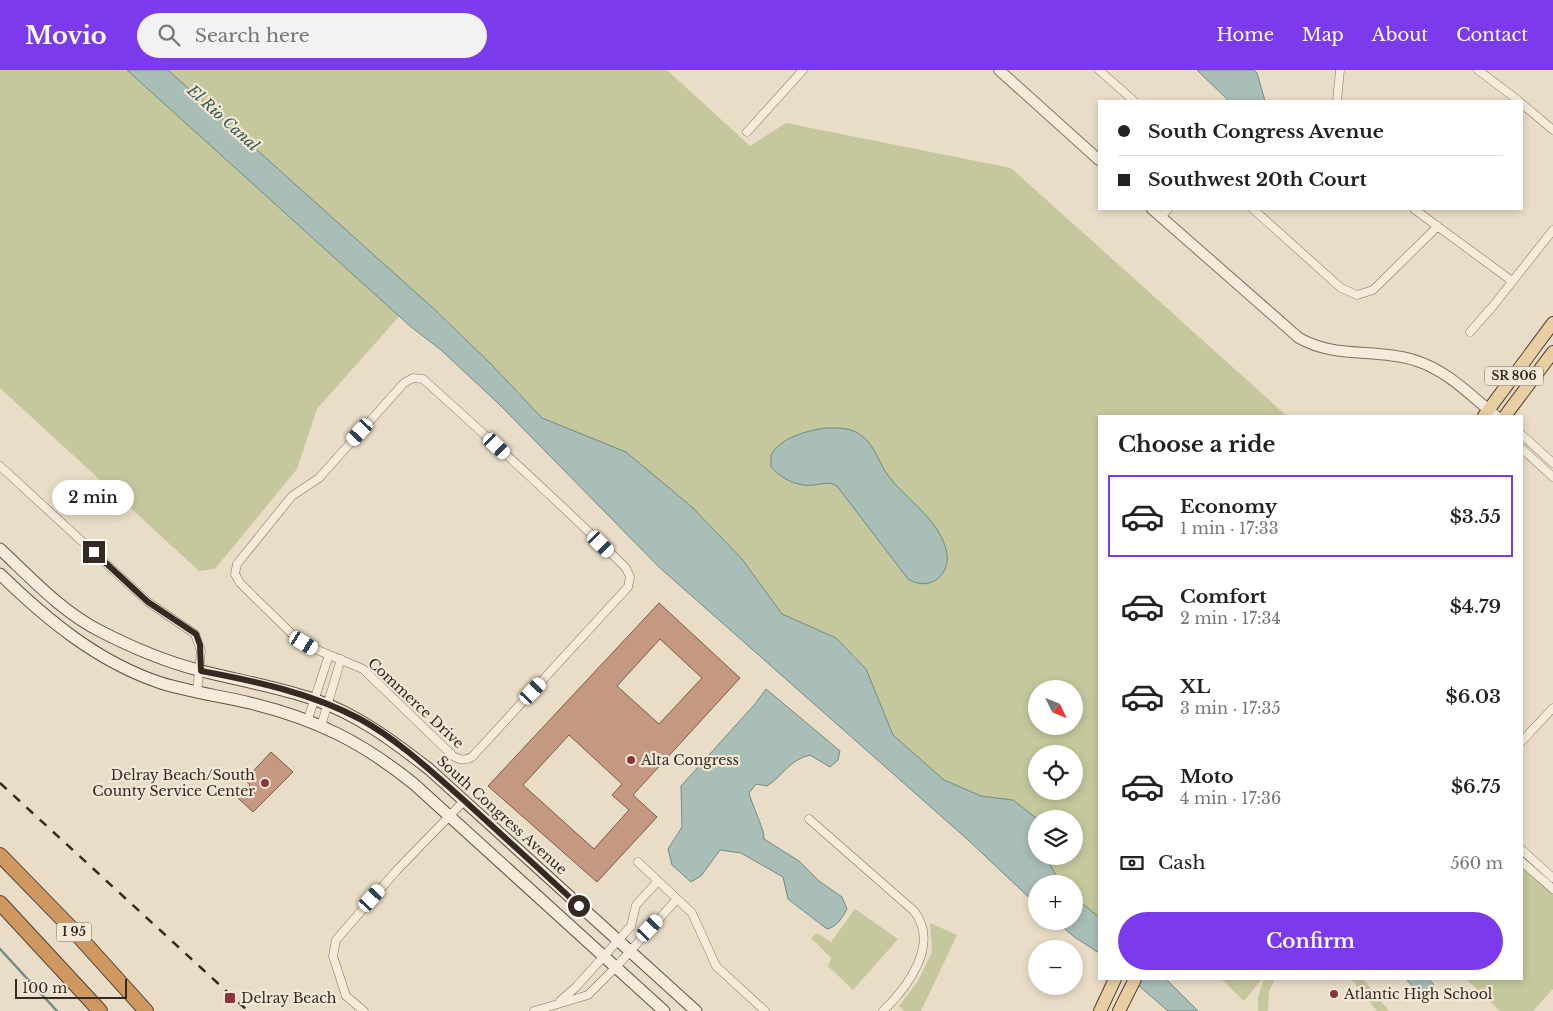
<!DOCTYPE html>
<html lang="en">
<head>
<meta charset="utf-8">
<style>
  :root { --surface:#fff; --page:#f2f2f2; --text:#222; --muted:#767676; --line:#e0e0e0; --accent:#7c3aed }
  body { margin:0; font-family:"Libre Baskerville",serif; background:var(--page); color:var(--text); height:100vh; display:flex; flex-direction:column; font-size:19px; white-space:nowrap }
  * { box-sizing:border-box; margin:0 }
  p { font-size:16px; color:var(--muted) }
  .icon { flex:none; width:28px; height:28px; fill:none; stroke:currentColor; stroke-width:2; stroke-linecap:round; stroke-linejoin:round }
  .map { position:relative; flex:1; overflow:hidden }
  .sheet { position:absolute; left:1098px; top:345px; width:425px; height:565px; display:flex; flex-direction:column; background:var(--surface); border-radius:0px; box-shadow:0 2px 8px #0003 }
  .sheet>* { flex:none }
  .top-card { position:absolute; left:1098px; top:30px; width:425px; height:110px; border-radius:0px; box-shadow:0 2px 8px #0003; display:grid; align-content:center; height:110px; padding:0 20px; background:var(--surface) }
  .needle { width:32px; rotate:133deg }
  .controls { position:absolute; left:1028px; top:610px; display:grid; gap:10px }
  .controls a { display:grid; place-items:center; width:55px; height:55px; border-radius:50%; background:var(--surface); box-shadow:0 2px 8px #0003; font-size:25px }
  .scale { position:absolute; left:15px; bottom:12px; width:112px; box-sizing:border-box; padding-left:5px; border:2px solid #352921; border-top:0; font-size:14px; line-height:18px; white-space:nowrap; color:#352921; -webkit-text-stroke:4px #f2e8d6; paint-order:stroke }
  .end { position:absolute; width:22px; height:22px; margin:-11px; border:6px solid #352921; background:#fff; box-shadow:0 0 0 2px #fff }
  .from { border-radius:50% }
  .bubble { position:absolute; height:35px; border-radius:18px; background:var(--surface); box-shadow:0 2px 8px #0003; font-size:16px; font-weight:600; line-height:35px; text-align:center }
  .car { position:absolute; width:15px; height:30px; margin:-15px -8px; border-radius:6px; box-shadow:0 0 4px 1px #0007; background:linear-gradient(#fff 24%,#345 0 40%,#fff 0 76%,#345 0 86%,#fff 0) }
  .top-card b { display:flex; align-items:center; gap:18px; height:48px; font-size:19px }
  .top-card b+b { border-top:1px solid var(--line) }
  .top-card i { width:12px; height:12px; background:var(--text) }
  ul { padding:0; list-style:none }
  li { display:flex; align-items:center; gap:15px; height:82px; margin:0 10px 8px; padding:0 10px; border:2px solid transparent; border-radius:0px }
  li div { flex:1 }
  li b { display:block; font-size:19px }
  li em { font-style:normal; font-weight:600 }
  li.selected { border-color:var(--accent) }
  li>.icon { width:45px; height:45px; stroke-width:1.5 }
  h2 { padding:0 20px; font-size:22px; line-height:60px }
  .pay { display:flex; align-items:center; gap:12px; height:55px; padding:0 20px; font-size:19px }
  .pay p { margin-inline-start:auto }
  .cta { display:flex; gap:10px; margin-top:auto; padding:10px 20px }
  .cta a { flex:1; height:58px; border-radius:30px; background:var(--accent); color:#fff; font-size:20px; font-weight:600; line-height:58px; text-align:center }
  header { display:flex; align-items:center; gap:30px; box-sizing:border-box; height:70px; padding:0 25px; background:var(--accent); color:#fff }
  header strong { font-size:24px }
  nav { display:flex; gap:28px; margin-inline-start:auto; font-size:18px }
  .search { width:350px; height:45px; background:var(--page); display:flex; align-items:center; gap:12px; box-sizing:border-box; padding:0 18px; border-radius:28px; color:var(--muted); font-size:19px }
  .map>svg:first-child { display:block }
  .green { fill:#c5c79c; fill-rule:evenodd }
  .water { fill:#a8beb6; stroke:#6f8b83 }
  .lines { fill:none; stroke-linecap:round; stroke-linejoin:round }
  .stream { stroke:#6f8b83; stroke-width:2.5 }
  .building { fill:#c49881; stroke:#805a47; fill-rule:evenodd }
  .minor-casing { stroke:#84705e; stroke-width:9 }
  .tertiary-casing { stroke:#84705e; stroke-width:12 }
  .secondary-casing { stroke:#655141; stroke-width:13 }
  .primary-casing { stroke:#523f32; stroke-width:14 }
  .motorway-casing { stroke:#523f32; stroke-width:16 }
  .minor { stroke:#f5ebda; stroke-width:8 }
  .tertiary { stroke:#f5ebda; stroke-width:10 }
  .secondary { stroke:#f5ebda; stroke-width:11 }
  .primary { stroke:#e9cea3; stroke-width:12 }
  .motorway { stroke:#cf9861; stroke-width:14 }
  .rail { stroke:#352921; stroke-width:2.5; stroke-dasharray:9 9; stroke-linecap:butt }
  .route { stroke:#352921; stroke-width:6 }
  .poi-dot { fill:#8c353b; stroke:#f2e8d6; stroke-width:2 }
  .labels { text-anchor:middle; stroke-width:4.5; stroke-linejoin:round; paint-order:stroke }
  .shield { fill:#f2e8d6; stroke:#6e6257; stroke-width:1 }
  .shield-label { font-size:12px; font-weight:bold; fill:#352921 }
  .street-label { font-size:14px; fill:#352921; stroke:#f2e8d6 }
  .poi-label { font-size:14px; fill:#352921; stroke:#f2e8d6; text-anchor:start }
  .water-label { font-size:15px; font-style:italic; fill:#31544f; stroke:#f2e8d6 }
</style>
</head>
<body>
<header>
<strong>Movio</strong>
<div class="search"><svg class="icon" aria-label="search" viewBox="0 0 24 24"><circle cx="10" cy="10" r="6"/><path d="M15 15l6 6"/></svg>Search here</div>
<nav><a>Home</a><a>Map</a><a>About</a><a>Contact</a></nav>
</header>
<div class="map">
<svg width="1553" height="941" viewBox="0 0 1553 941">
  <rect width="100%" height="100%" fill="#eaddc7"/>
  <!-- green -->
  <path class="green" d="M0,0H667L750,76L786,53L1011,98L1287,346H1099V847L1074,827V814H1060L1046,786H1074V749H1036L1013,730L981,726L944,710L893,665L866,599L836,568L782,544L742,489L692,437L626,382L542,348L491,294L418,225L317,339L297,399L215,499L199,501L0,318ZM1036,619H1074V656H1036ZM1036,684H1074V721H1036Z
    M1521,796L1553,824V919L1533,941H1500L1466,909H1521Z
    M855,839L898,869L853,920L828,896L831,888L811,868L817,863L831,872Z
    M930,853L957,865L921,941H904L899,936L918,911L932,882Z
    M1221,909H1262L1244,931Z
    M1264,909H1275L1269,921L1268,941H1258V927Z
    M1351,909H1363L1389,941H1377Z"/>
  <!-- water -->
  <path class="water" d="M127,0H168L434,239L491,294L542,348L626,382L692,437L742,489L782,544L836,568L866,599L893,665L944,710L981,726L1013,730L1036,748V786H1046L1060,814H1036V834L967,769L659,497L499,334L441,280L410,256Z
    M1197,0H1254L1257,3L1265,31H1229Z
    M825,358C838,358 851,357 862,366C875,376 878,391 887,404C906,430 937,447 946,479C953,504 930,523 908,509L837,416C829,411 823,414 814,415C797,417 782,409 771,397V385C781,367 807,361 825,358Z
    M766,619L840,681L838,690L830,697L810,685C789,690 784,705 767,716L756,714L749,723C752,735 765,761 764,769L799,791L819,811L842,827L847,839C842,848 837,857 827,859L788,829L783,807L741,783L720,780L701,806L691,812L672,795L668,779L682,757L681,716L755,634Z
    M1074,827L1099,847V883L1073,866L1056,851H1074Z
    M1131,909H1166L1198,941H1168Z
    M1406,909H1429L1434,915L1428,923L1421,926Z"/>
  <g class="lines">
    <!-- stream -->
    <path class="stream" d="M0,879L57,941"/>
  </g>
  <!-- building -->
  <path class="building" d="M659,533L740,608L633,725L657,747L597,812L488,716ZM660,569L702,608L659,654L617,616ZM569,665L622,714L612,725L629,740L594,779L523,715Z
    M271,682L293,702L253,742L238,728L250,715L245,710Z"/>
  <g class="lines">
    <defs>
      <path id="minor" d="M1099,0L1134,31
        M1478,0L1519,31
        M1337,31L1340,0
        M1521,33L1553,60
        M747,62L803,0
        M1253,139L1341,218L1357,225L1373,220L1438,156
        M1414,139L1512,211
        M1161,147L1168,139
        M1470,262L1493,236L1553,160
        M413,308L423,309C492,371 560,433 626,498L630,507L628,517L472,687C465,691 459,690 453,686L363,599L315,579L294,566L240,513L235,504L237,494L292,426L319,408L404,313Z
        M1521,364L1553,393
        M1521,378L1553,407
        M0,396L148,532L195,564L201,581L197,622
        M308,649L329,585
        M321,656L341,589
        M1521,672L1553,638
        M809,749L914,841C940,874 908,917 883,941
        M1521,779L1553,808
        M1521,791L1553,819
        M638,792L692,843L716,896L765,941
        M560,931L576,917L631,856L636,835L658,811
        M364,941L346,926L333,886L336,870L397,800L464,731
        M534,941L588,925L616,897L677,829"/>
      <path id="tertiary" d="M999,0L1099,90
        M1152,139L1299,268C1336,289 1375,278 1414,290C1447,300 1470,325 1496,346"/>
      <path id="secondary" d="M0,479C30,507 62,542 100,561C131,577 164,591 198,600C236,610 275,616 313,629C357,644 393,671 429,699L696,941
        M0,504C47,550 98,592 161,613C190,622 221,626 250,633C316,649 362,672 414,714L664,941"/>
      <path id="primary" d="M1484,346L1553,253
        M1505,346L1553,282
        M1100,941L1115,909
        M1119,941L1135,909"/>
      <path id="motorway" d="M0,785L73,860L146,941
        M0,833L100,941"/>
    </defs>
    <!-- minor casing -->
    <use href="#minor" class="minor-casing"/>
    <!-- tertiary casing -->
    <use href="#tertiary" class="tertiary-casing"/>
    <!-- secondary casing -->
    <use href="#secondary" class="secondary-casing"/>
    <!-- primary casing -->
    <use href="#primary" class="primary-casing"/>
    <!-- motorway casing -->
    <use href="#motorway" class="motorway-casing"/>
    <!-- minor -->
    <use href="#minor" class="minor"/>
    <!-- tertiary -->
    <use href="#tertiary" class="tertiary"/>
    <!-- secondary -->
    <use href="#secondary" class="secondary"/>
    <!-- primary -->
    <use href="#primary" class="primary"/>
    <!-- motorway -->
    <use href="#motorway" class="motorway"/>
    <!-- rail -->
    <path class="rail" d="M0,713L248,941"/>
  </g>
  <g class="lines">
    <!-- route -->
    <path class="route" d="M94,482L148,532L196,564L200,575L201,601C255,611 311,623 360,649C400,671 433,703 467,733C504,767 542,801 579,836"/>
  </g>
  <!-- markers -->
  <g class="poi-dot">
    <circle cx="631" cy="690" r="5"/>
    <circle cx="265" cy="713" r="5"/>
    <circle cx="1334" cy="924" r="5"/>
    <rect x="224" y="922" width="12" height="12" rx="2.5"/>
  </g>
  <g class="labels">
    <!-- shield labels -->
    <g class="shield">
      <rect x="1485" y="296.5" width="58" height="19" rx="4"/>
      <rect x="56.5" y="852.5" width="35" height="19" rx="4"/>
    </g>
    <g class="shield-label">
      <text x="1514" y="310">SR 806</text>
      <text x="74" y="866">I 95</text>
    </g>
    <!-- street labels -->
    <g class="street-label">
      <text transform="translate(416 633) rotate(43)" y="5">Commerce Drive</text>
      <text transform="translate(502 745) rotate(42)" y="5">South Congress Avenue</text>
    </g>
    <!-- poi labels -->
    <g class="poi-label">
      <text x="641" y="695">Alta Congress</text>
      <text x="255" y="710" text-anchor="end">Delray Beach/South<tspan x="255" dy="16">County Service Center</tspan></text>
      <text x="1344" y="929">Atlantic High School</text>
      <text x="241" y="933">Delray Beach</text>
    </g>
    <!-- water labels -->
    <g class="water-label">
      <text transform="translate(223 48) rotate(42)" y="5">El Rio Canal</text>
    </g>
  </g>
</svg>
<div class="controls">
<a><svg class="needle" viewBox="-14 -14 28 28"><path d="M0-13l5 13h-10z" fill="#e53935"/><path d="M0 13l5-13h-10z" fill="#767676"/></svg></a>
<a><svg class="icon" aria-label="locate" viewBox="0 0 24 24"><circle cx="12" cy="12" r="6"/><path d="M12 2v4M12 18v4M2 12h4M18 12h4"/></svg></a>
<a><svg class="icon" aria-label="layers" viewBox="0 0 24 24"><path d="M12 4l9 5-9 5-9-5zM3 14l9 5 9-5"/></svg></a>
<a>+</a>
<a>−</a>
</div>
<div class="scale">100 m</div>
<i class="end from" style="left:579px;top:836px"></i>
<i class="end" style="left:94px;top:482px"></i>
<div class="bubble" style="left:52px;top:410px;width:82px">2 min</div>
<i class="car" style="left:360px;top:362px;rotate:222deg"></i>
<i class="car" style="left:497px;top:376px;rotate:133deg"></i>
<i class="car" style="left:601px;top:474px;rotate:135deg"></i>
<i class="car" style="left:304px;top:573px;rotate:121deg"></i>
<i class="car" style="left:533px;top:621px;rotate:43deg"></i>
<i class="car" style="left:372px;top:828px;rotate:42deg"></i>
<i class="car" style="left:650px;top:858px;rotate:43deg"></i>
<div class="top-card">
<b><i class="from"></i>South Congress Avenue</b>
<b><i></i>Southwest 20th Court</b>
</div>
<section class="sheet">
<h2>Choose a ride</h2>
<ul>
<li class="selected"><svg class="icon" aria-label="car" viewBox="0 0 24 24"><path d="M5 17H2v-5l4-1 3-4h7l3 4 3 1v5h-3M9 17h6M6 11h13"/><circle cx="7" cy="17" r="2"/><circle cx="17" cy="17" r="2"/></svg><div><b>Economy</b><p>1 min · 17:33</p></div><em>$3.55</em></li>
<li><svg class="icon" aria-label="car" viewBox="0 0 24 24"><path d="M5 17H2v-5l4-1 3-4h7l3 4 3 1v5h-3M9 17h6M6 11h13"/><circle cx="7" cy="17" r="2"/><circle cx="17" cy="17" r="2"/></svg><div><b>Comfort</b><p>2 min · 17:34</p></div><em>$4.79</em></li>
<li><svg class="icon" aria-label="car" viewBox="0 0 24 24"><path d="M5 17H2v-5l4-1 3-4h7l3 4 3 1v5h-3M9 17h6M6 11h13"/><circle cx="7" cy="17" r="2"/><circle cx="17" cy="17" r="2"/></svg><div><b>XL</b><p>3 min · 17:35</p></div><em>$6.03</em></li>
<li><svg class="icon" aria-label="car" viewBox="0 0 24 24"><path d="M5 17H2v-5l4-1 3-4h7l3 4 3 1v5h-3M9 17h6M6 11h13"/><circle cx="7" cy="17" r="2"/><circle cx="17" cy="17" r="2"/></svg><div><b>Moto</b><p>4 min · 17:36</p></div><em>$6.75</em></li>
</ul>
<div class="pay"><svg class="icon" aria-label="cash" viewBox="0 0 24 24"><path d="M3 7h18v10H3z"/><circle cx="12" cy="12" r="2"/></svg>Cash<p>560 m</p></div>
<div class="cta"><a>Confirm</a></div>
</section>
</div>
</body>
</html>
